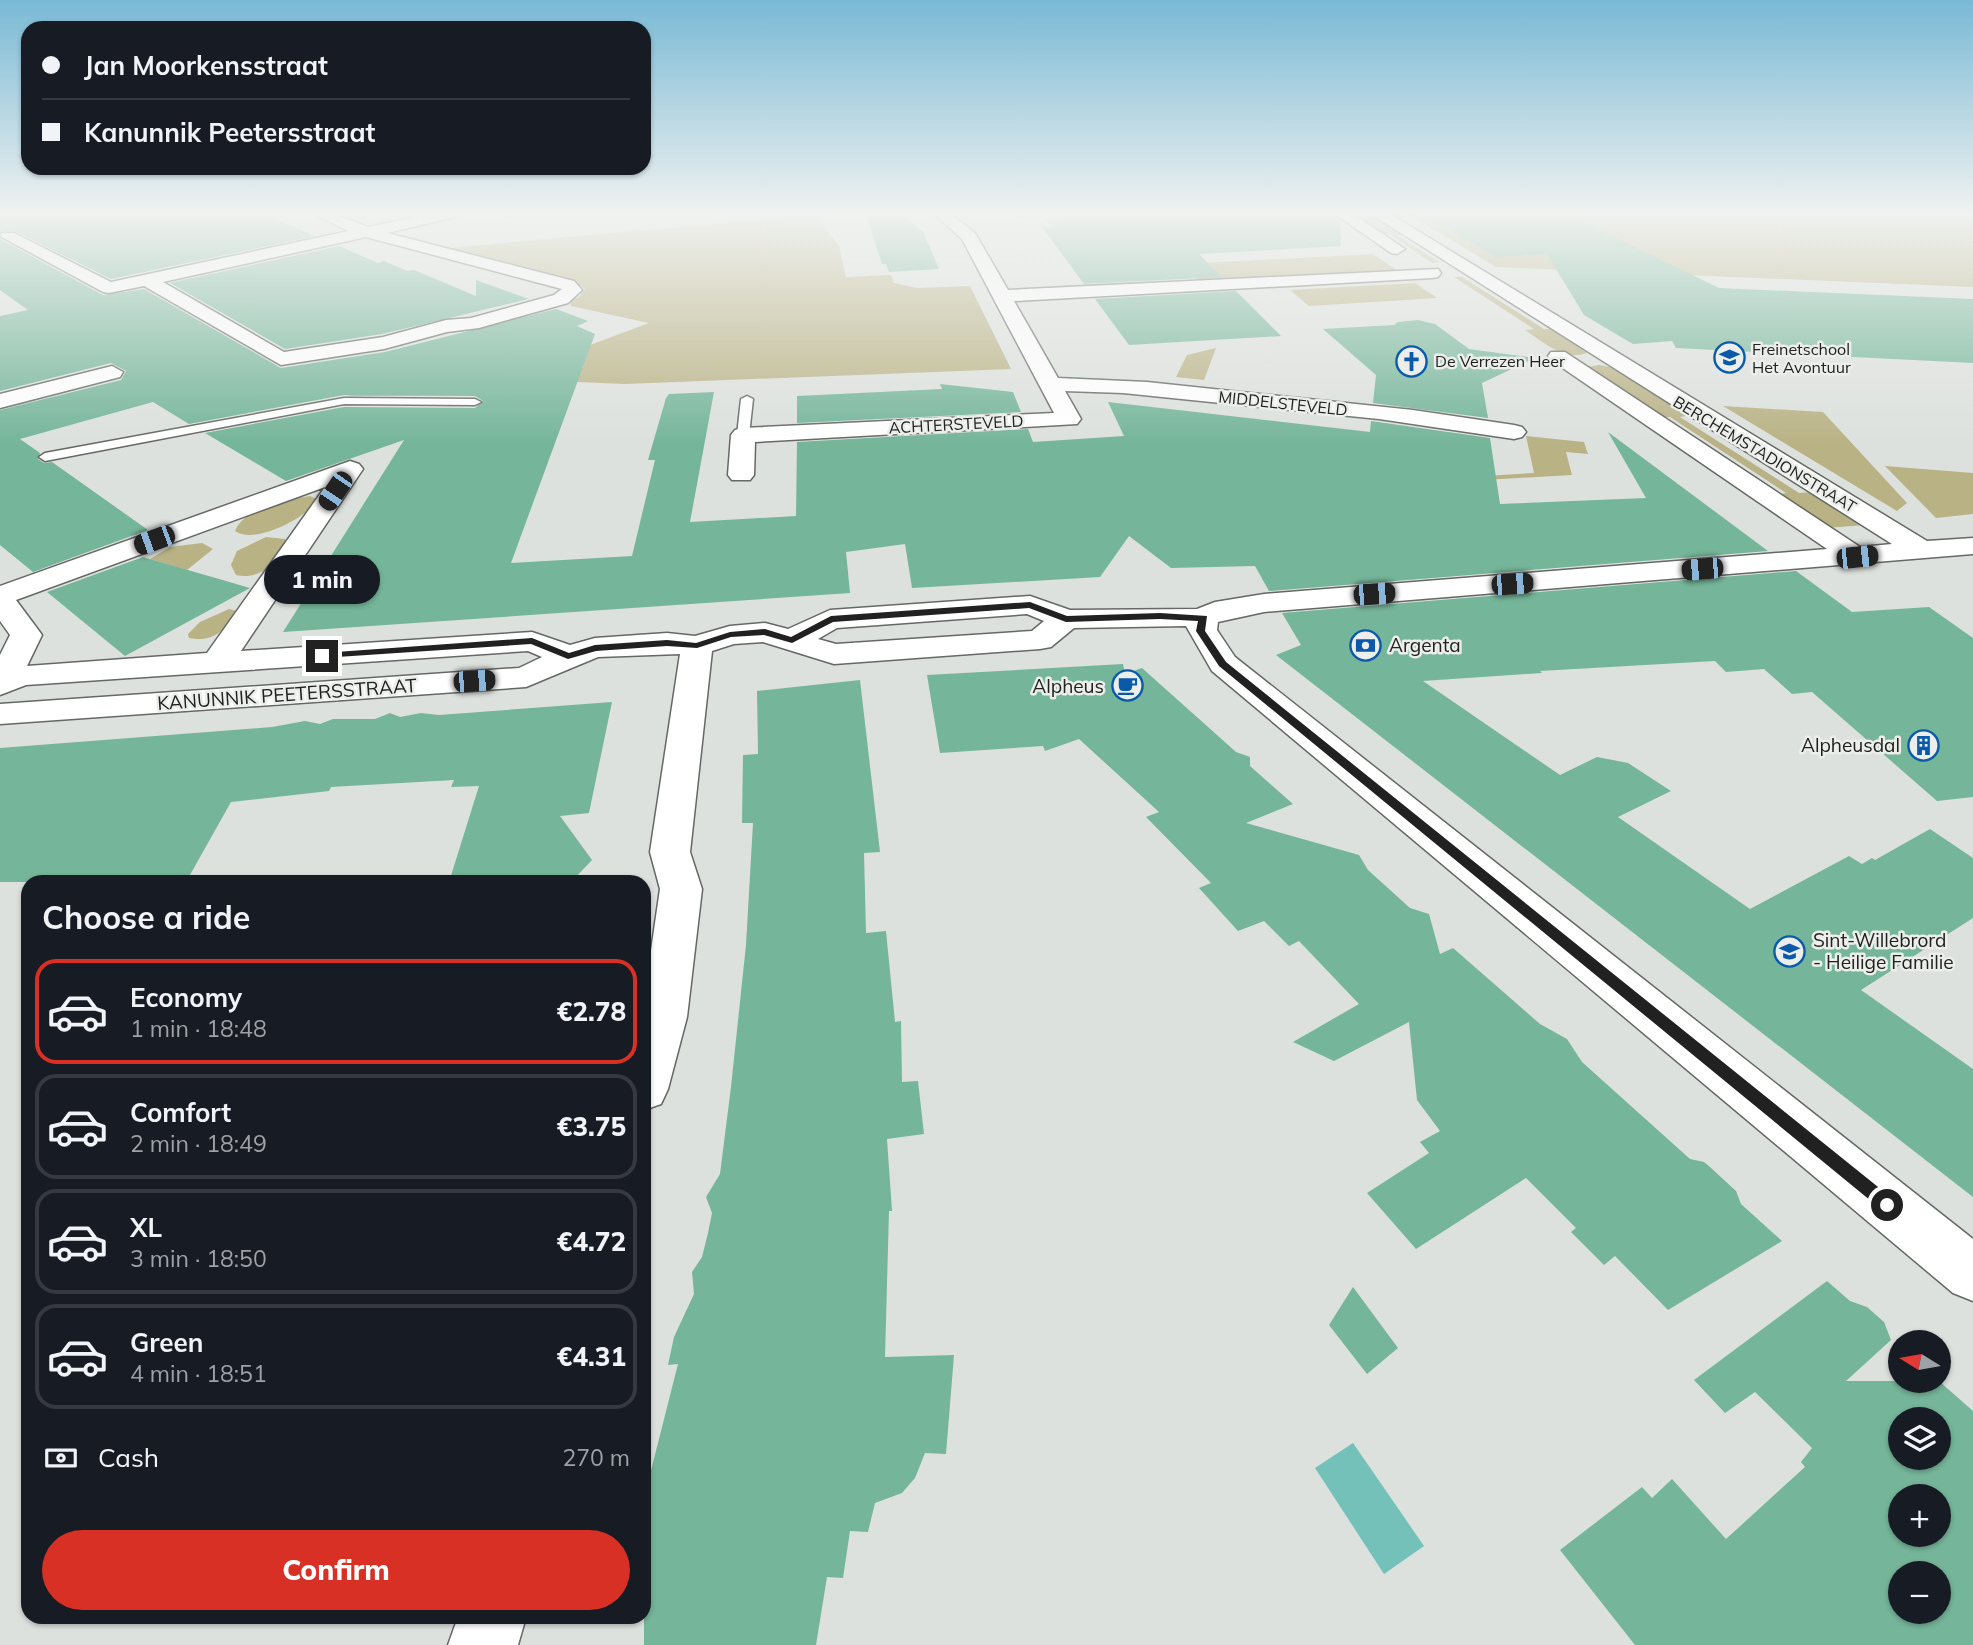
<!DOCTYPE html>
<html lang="en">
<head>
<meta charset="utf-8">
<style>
  :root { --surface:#171b24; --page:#20242c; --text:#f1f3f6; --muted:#9ea1a6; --line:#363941; --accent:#d93025 }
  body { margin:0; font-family:Mulish,sans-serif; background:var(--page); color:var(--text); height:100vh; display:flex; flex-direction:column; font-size:26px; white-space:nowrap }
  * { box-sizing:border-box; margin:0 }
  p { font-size:23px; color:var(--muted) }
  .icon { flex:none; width:38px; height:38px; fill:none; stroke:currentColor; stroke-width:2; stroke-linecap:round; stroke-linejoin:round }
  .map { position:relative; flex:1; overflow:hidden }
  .drawer { position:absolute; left:21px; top:875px; width:630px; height:749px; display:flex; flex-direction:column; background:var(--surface); border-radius:21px; box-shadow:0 2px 5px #0004 }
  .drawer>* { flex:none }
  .banner { position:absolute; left:21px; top:21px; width:630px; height:154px; border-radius:21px; box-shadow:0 2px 5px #0004; display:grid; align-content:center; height:154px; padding:0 21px; background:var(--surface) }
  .needle { width:46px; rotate:281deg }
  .controls { position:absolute; left:1888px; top:1330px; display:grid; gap:14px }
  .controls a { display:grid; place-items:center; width:63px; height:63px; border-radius:50%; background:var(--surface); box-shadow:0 2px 5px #0004; font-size:35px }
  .end { position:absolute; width:32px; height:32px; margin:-16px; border:9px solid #202120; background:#fff; box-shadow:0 0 0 4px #fff }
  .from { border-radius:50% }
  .bubble { position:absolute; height:49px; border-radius:24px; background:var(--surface); box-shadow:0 2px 5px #0004; font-size:23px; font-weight:800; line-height:49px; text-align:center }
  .car { position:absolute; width:21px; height:42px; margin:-21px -10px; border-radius:9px; box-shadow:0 0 5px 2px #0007; background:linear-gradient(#222 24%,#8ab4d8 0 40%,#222 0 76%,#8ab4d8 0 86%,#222 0) }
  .banner b { display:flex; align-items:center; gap:24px; height:66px; font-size:26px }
  .banner b+b { border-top:2px solid var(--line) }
  .banner i { width:18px; height:18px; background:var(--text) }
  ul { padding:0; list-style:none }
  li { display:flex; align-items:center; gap:21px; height:105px; margin:0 14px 10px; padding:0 7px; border:4px solid var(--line); border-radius:21px }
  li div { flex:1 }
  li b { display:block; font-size:26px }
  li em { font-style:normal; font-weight:800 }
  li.current { border-color:var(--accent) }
  li>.icon { width:63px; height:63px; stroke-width:1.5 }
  h2 { padding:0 21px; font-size:32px; line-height:84px }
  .pay { display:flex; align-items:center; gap:18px; height:77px; padding:0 21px; font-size:26px }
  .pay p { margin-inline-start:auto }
  .button { display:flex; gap:14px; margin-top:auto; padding:14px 21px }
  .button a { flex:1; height:80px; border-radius:42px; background:var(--accent); color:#fff; font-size:28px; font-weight:800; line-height:80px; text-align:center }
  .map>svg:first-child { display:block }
  .green { fill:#b9b285 }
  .water { fill:#74c1b9 }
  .building { fill:#75b59a; fill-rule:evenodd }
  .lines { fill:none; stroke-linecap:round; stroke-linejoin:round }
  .lane-casing { stroke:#656865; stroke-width:3 }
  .street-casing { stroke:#656865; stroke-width:3 }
  .lane { fill:#fff; fill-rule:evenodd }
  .street { fill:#fff; fill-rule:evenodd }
  .route { fill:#202120 }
  .labels { text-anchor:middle; stroke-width:5; stroke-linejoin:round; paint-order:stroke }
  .far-poi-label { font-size:16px; fill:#202120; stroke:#ebeeea; text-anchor:start }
  .far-street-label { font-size:16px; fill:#202120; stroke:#ebeeea }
  .poi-label { font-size:19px; fill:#202120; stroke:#ebeeea; text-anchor:start }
  .street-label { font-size:19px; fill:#202120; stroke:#ebeeea }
</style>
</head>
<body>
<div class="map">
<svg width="1973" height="1645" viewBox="0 0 1973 1645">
  <rect width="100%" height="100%" fill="#dde1dd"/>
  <!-- green -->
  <path class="green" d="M1349,214H1373L1405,234L1397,235L1439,262L1432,263L1389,234L1380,235Z
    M1408,214H1973V287L1496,267Z
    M815,215L839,246L846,277L891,275L894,283L917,288L970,286L1011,369L625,384L578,382L522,385L509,395L346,396L558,357L649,323L571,306L570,301L579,297L585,289L575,281L448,248Z
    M1373,254L1398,271L1199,282L1192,275L1203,263Z
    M1454,277H1462L1544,329H1555L1587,353C1564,361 1543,342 1525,330L1534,329Z
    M1415,283L1437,298L1309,306L1290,290Z
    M1216,348L1204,380L1176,377L1187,355Z
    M1599,365L1615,368L1691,415L1680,417L1799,493L1812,492L1865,525L1826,528L1775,495L1786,493L1670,417L1658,418L1587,367Z
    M1723,406L1823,412L1907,503L1897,511Z
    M1526,436L1584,442L1588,454L1566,452L1572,475L1484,480H1421L1534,473Z
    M1885,466L1973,473V514L1936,518Z
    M310,496L318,500C306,518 255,545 235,531C245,507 286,500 310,496Z
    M266,537L285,539L288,545C276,564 260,580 236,575L231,565L237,551Z
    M202,543L213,549L187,570L150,559L170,547Z
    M229,609L237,611C226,630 213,643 189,638L188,634L200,622Z"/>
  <!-- water -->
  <path class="water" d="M1353,1443L1424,1546L1384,1574L1315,1468Z"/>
  <!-- building -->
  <path class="building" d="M0,214H265L315,236L111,279L15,231H0Z
    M866,214H902L923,232L939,269L889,272L886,264H882Z
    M1145,214H1333L1340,221L1341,246L1199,254L1222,277L1084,284L1042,227L1051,226L1045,219Z
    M1423,214H1567L1719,288L1973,299V363L1676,348L1672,341L1633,344L1584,315L1547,254L1496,257Z
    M0,239L103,295L144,289L281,368L385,352L556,309L588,321L577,326L595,334L511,563L632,556L655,460H648L666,398L669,394L714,392L690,522L796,516L797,442L1028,429L1033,442L1124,436L1108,402L1370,432L1371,421L1490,438L1500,504L1646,498L1608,432L1768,551L1269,591L1255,566L1171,568L1129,536L1100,577L912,588L905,544L846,552L850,593L283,632L404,440L286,481L205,433L344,407L475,408L483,401L475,396L344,395L189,424L153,402L20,439L40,453L38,459L44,463L52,462L148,530L33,572L0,545V410L121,380L126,371L111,363L0,391V316L28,310L0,290Z
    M339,246L378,263L384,261L407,271L414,270L476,296V280L529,299L382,334L285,349L170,283Z
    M1236,291L1281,336L1129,345L1095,299Z
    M1418,320L1435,324L1469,349L1535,358L1482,383L1488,418L1373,403L1376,375L1323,329L1394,325L1398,322Z
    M940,384L1013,392L1021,412L797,423V396L942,389Z
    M143,557L250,588L125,656L47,592Z
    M1796,571L1852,612L1929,607L1973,638V797L1937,801L1812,692L1792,694L1764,669L1726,672L1715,661L1540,671L1542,673L1423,681L1560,775L1597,757L1628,763L1671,791L1618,817L1750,909L1849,856L1862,864L1872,858L1875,860L1930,829L1973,858V918L1861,990L1973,1069V1197L1276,655L1301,645L1282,613Z
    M1123,664L1125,674L1142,668L1236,752L1250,757V766L1293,804L1246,823L1359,855L1368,870L1410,908L1429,914L1440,954L1453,948L1540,1024L1567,1039L1582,1062L1690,1159L1704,1162L1710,1167L1736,1191L1741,1204L1782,1241L1668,1310L1615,1256L1604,1265L1571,1232L1576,1228L1526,1178L1416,1249L1367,1193L1429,1153L1420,1142L1440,1131L1417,1100L1409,1022L1334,1061L1293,1042L1359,1004L1299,941L1289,946L1264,921L1238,931L1199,888L1211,883L1146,817L1159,812L1079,739L1045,751L1043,746L940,753L927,675Z
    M860,680L880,852L864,853L866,933L886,931L895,1022L901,1021L902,1082L918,1081L924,1134L887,1139L892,1211H889L885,1357L954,1355L946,1454L925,1453L915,1478L902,1493L875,1503L868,1532L850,1531L843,1578L827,1577L816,1645H644V1498L678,1364L668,1365L674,1337L694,1294L692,1272L702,1257L708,1233L712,1213L706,1197L720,1174L731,1087L746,945L753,823H742L743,755L758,754L757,691Z
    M612,702L589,813L560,816L592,860L571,882H449L479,786L451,787L454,780L331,787L329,791L231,802L186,882H0V748L272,727L305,721L320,724L333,719H375L390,713L400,717L421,713L439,715Z
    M1827,1281L1850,1301L1867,1307L1884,1322L1891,1340L1846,1381H1939L1973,1411V1645H1635L1560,1550L1642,1487L1652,1498L1672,1479L1726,1539L1805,1467L1801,1462L1812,1448L1755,1392L1725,1413L1694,1380ZM1900,1419H1939V1458H1900ZM1900,1496H1939V1535H1900ZM1900,1573H1939V1612H1900Z
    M1353,1287L1398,1348L1367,1374L1329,1325Z"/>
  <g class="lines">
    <defs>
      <path id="lane" d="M403,214H414L426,219L422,221Z
        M747,396L753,399L749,435L743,439L737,435L741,399Z
        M344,398L475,399L481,402L475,405L344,404L45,461L39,457L45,453Z"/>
      <path id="street" d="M313,214H334L368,227L429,214H458L455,217L387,233L574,281L582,290L568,303L479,328L447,332L384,349L281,365L144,286L109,293L103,292L0,236L2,233H14L111,282L349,231ZM366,237L562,289L554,295L471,318L446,320L383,337L284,352L163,282Z
        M934,214H951L975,233L1008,290L1438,269L1441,273L1438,277L1432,278L1014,301L1058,378L1147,382L1413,410L1514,425L1522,427L1526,432L1522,437L1514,439L1379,419L1123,393L1065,391L1081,419L1077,424L755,442L754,475L750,480H732L728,475L731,435L735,430L743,428L1054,413L962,239Z
        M1335,214H1353L1405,249L1397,254L1391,253Z
        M1371,214H1390L1927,541L1973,538V554L1264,612L1218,622L1217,630L1235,657L1973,1239V1301L1953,1293L1212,671L1186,626L1074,628L1051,647L1040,649L834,664L763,642L734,644L712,651L690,852L702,889L687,1017L668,1089L661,1104L644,1110V998L660,889L650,852L680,654L598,657L526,687L0,724V704L519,668L542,657L528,651L26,685L0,695V655L10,635L0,621V586L350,461L359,464L363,469L241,651L532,632L570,645L595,638L667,633L695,636L730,626L765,623L788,629L830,610L1030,596L1070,610L1197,609L1215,602L1264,594L1827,549L1551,360L1548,356L1551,352H1565L1860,547L1892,544ZM325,487L207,653L27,666L42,635L16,600ZM1027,614L1044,621L1032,631L836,644L818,639L837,628Z
        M112,366L123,372L120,377L0,408V394Z
        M458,1617H526L518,1645H448Z"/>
    </defs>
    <!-- lane casing -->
    <use href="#lane" class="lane-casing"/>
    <!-- street casing -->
    <use href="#street" class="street-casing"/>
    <!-- lane -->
    <use href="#lane" class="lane"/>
    <!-- street -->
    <use href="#street" class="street"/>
  </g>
  <!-- sky -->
  <linearGradient id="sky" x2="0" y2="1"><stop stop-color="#79b9d5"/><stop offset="0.48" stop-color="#f0f2f0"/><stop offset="1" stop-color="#f0f2f0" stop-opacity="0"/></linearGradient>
  <rect width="1973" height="444" fill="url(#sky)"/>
  <!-- route -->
  <path class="route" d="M1030,602L1067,616L1160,613L1207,616L1205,631L1226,662L1893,1199V1210H1882L1219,666L1196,631L1198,621L1160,619L1066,622L1029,608L833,622L792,643L764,635L731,637L697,648L667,646L596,651L568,659L531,644L322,658L317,656L322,653L532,638L569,653L595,645L667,640L696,643L730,632L765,629L791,637L831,616Z"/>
  <!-- icons -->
  <defs>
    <symbol id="school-ring" viewBox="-11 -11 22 22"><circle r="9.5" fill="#ebeeea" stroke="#0a5aa9" stroke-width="1.5"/><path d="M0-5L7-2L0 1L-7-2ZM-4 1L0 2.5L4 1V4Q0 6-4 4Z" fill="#0a5aa9"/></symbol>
    <symbol id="church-ring" viewBox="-11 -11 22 22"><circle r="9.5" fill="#ebeeea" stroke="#0a5aa9" stroke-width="1.5"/><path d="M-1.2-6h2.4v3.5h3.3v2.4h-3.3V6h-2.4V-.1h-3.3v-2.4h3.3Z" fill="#0a5aa9"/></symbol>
    <symbol id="bank-ring" viewBox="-11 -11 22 22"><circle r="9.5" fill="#ebeeea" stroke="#0a5aa9" stroke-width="1.5"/><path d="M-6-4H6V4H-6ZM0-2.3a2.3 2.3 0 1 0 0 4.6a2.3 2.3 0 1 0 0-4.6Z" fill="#0a5aa9"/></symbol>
    <symbol id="cafe-ring" viewBox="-11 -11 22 22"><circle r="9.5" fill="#ebeeea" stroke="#0a5aa9" stroke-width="1.5"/><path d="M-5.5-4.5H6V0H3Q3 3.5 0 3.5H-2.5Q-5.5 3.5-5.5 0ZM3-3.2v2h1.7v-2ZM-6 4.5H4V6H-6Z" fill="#0a5aa9"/></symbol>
    <symbol id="building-ring" viewBox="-11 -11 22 22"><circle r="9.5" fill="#ebeeea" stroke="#0a5aa9" stroke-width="1.5"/><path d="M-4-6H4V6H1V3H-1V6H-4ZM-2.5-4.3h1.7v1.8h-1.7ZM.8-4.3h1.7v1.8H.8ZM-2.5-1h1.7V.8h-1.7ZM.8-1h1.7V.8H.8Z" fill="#0a5aa9"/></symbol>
  </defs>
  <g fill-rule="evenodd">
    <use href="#school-ring" x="1712" y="340" width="35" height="35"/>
    <use href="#church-ring" x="1394" y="344" width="35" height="35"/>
    <use href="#bank-ring" x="1348" y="628" width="35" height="35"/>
    <use href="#cafe-ring" x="1110" y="668" width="35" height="35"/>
    <use href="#building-ring" x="1906" y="728" width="35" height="35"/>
    <use href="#school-ring" x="1772" y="934" width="35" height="35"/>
  </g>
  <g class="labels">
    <!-- far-poi labels -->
    <g class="far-poi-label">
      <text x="1752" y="355">Freinetschool<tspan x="1752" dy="18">Het Avontuur</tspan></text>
      <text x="1435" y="367">De Verrezen Heer</text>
    </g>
    <!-- far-street labels -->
    <g class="far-street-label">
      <text transform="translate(1283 403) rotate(6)" y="6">MIDDELSTEVELD</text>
      <text transform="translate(956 424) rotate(-3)" y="6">ACHTERSTEVELD</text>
      <text transform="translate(1765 454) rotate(31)" y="6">BERCHEMSTADIONSTRAAT</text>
    </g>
    <!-- poi labels -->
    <g class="poi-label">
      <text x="1389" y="652">Argenta</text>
      <text x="1104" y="693" text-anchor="end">Alpheus</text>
      <text x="1900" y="752" text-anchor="end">Alpheusdal</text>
      <text x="1813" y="947">Sint-Willebrord<tspan x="1813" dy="22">- Heilige Familie</tspan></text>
    </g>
    <!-- street labels -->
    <g class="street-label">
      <text transform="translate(287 694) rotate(-4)" y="7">KANUNNIK PEETERSSTRAAT</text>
    </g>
  </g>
</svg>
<div class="controls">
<a><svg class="needle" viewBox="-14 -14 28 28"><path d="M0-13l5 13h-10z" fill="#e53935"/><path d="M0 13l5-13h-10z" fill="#9ea1a6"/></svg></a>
<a><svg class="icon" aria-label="layers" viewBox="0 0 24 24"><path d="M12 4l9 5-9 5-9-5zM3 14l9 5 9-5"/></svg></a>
<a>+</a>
<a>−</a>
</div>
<i class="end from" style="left:1887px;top:1205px"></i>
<i class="end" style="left:322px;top:656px"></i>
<div class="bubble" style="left:264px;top:555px;width:116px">1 min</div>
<i class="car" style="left:335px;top:491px;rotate:214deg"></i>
<i class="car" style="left:154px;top:540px;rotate:250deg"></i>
<i class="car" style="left:1857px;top:557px;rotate:84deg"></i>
<i class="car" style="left:1702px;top:569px;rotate:265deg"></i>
<i class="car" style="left:1512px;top:584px;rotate:86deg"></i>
<i class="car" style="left:1374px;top:594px;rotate:86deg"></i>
<i class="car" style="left:474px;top:681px;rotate:86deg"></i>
<div class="banner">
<b><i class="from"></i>Jan Moorkensstraat</b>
<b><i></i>Kanunnik Peetersstraat</b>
</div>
<section class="drawer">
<h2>Choose a ride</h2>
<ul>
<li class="current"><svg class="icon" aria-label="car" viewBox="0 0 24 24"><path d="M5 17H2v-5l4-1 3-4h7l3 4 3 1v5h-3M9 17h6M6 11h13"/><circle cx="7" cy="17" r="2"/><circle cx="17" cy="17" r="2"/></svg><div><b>Economy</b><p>1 min · 18:48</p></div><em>€2.78</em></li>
<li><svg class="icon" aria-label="car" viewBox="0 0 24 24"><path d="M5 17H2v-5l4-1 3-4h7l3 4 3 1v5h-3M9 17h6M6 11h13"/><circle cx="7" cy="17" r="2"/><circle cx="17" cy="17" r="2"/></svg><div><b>Comfort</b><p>2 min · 18:49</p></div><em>€3.75</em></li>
<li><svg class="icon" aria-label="car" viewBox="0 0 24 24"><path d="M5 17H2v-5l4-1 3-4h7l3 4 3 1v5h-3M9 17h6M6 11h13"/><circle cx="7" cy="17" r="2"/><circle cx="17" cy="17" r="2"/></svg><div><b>XL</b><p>3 min · 18:50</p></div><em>€4.72</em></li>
<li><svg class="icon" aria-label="car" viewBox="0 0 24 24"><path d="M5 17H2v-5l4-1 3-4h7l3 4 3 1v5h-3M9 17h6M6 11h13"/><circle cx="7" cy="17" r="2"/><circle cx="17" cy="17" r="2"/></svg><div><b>Green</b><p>4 min · 18:51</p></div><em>€4.31</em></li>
</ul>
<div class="pay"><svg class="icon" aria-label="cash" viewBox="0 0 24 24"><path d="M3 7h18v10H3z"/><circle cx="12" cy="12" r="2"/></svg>Cash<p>270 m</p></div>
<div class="button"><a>Confirm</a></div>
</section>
</div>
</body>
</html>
